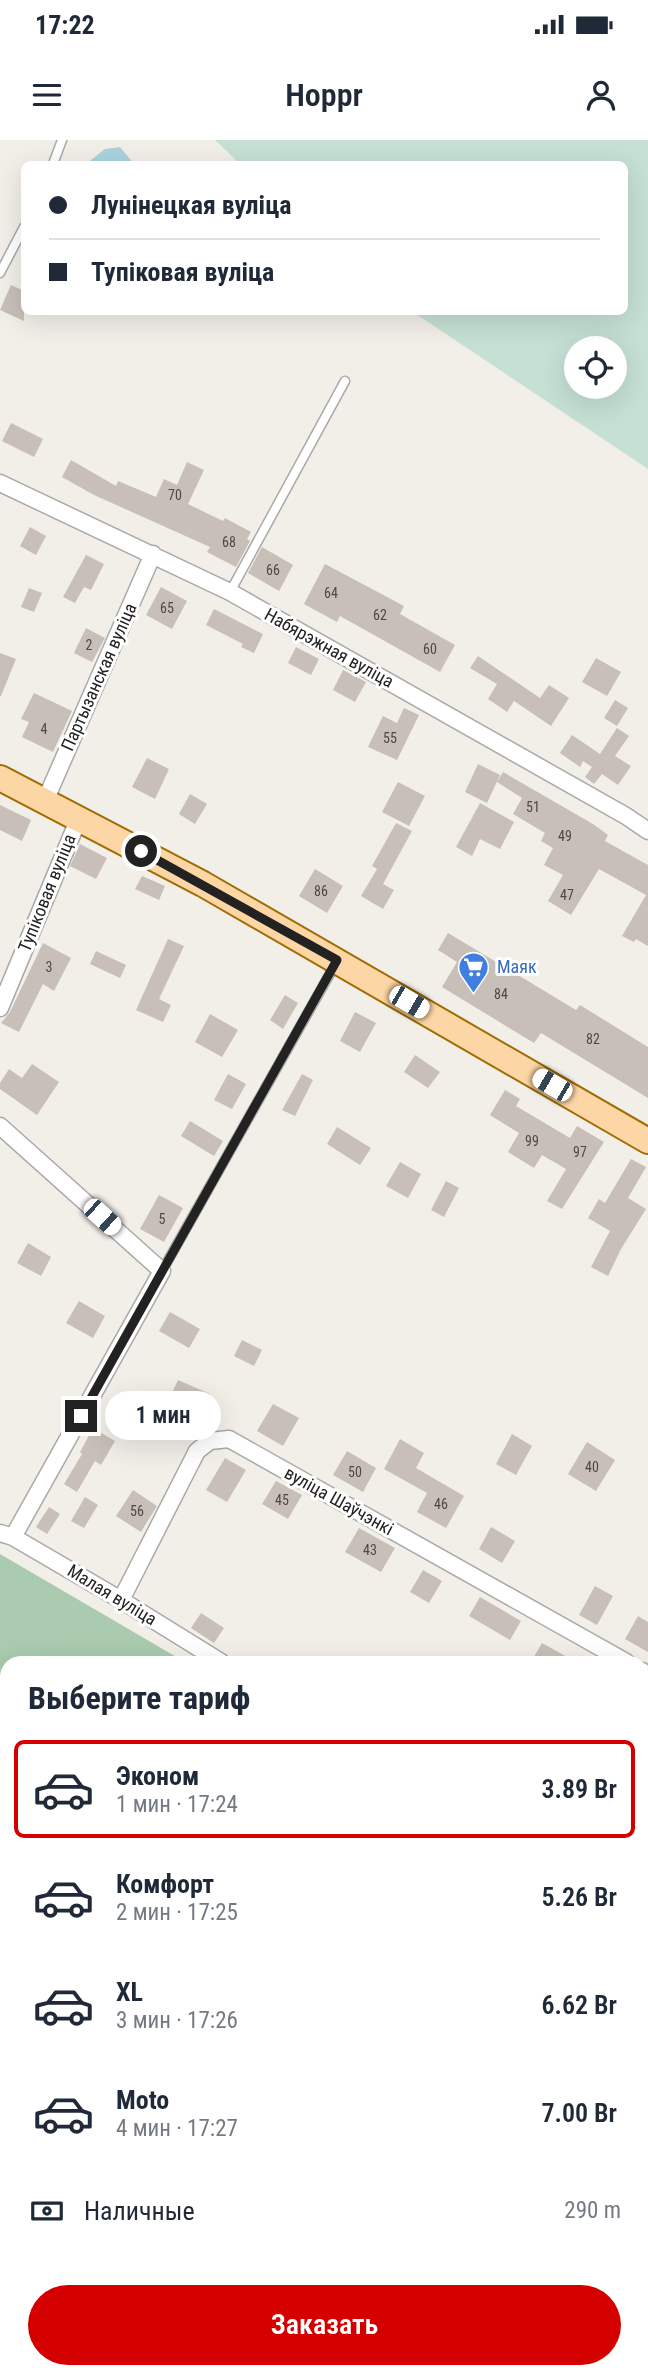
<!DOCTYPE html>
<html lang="ru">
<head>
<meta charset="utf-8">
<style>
  :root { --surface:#fff; --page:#f6f6f7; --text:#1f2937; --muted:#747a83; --line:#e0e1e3; --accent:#d40000 }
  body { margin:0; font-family:"Roboto Condensed",sans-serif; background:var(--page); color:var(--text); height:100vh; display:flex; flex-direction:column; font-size:26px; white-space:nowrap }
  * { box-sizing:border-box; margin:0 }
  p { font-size:23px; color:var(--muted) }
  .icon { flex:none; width:38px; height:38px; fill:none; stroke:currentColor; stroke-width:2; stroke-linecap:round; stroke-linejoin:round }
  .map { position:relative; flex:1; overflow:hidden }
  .panel { position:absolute; left:0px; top:1516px; width:649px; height:723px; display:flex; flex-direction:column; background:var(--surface); border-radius:21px 21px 0 0; box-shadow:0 7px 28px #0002 }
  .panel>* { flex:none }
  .hud { position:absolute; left:21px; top:21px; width:607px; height:154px; border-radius:10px; box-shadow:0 7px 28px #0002; display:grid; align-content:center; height:154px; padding:0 28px; background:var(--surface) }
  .tools { position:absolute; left:564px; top:196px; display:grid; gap:14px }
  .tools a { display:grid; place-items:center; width:63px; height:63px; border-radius:50%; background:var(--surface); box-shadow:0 7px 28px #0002; font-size:35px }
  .end { position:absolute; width:32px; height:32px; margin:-16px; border:9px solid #222; background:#fff; box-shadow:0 0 0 4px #fff }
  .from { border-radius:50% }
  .bubble { position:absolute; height:49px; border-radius:24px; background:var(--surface); box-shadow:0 7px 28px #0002; font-size:23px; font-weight:600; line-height:49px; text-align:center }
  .car { position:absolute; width:21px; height:42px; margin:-21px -10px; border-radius:9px; box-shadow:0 0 5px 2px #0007; background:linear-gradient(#fff 24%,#345 0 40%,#fff 0 76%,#345 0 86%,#fff 0) }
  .hud b { display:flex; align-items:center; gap:24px; height:66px; font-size:26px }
  .hud b+b { border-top:2px solid var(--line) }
  .hud i { width:18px; height:18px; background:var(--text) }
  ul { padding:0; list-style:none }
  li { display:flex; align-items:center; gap:21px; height:98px; margin:0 14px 10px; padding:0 14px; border:4px solid transparent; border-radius:10px }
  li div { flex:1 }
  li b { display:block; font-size:26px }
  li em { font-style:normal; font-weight:600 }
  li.current { border-color:var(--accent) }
  li>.icon { width:63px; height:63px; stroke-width:1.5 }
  h2 { padding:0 28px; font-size:32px; line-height:84px }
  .pay { display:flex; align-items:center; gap:18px; height:77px; padding:0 28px; font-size:26px }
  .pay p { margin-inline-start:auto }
  .button { display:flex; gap:14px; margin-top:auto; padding:14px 28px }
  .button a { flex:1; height:80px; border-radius:42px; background:var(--accent); color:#fff; font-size:28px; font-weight:600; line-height:80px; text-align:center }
  .status { display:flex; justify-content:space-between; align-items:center; height:49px; padding:0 35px; background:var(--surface); direction:ltr }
  .status svg { height:19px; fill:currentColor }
  header { display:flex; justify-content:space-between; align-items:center; height:91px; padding:0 28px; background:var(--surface); font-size:32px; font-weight:600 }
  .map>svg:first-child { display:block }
  .wetland { fill:#c6e0d4; fill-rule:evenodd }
  .cemetery { fill:#aacbaf }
  .water { fill:#aad3df }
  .building { fill:#c7bfb8 }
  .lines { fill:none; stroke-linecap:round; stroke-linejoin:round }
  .service-casing { stroke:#a9a9a9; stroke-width:11 }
  .minor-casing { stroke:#a9a9a9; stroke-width:19 }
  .primary-casing { stroke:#a06b00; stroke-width:28 }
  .service { stroke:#fff; stroke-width:8 }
  .minor { stroke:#fff; stroke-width:16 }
  .primary { stroke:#fcd6a4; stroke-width:24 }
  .route { stroke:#222; stroke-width:9 }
  .labels { text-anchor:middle; stroke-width:6; stroke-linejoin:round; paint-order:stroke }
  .number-label { font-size:14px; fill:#4b4948 }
  .street-label { font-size:18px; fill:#222; stroke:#fff }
  .shop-label { font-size:18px; fill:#366cbe; stroke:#fff; text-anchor:start }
</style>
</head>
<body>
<div class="status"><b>17:22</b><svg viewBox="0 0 49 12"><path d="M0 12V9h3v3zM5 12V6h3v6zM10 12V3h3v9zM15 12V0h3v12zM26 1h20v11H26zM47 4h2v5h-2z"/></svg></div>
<header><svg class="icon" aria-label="menu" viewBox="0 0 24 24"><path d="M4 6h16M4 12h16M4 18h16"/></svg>Hoppr<svg class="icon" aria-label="person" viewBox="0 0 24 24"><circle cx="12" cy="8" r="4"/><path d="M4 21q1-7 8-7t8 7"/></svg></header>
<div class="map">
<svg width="648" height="2237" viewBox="0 0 648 2237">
  <rect width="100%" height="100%" fill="#f2efe9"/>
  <!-- wetland -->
  <path class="wetland" d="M215,0H648V329L413,172H625V24H240ZM576,208H614V247H576Z"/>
  <!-- cemetery -->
  <path class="cemetery" d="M0,1414L185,1522H7V1698L0,1694Z"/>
  <!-- water -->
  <path class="water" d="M120,7L134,24H86L105,9Z"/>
  <!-- building -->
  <path class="building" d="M11,145L24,151V181L0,170Z
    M11,283L43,299L34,317L2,301Z
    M71,320L116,346L118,341L156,357L164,339L177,345L187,322L204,330L188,364L223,381L225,378L251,392L247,399L250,401L236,427L207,412L210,407L94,355L62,337Z
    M30,387L46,396L36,415L20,406Z
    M262,407L293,425L279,451L248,433Z
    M86,415L104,424L91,450L84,447L75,463L63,457Z
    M325,424L404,466L400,474L455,505L440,532L340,476L337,482L304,464Z
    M161,447L187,461L172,489L146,475Z
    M29,448L42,453L34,472L21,467Z
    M214,469L263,494L254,513L241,507L243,504L206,485Z
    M86,488L105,498L92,522L74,513Z
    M296,507L319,519L311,535L288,523Z
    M0,513L16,519L1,556H0Z
    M478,516L540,558L549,545L569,558L551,586L514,561L507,572L488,559L497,544L470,528Z
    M596,518L621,532L607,556L582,542Z
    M343,530L366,542L355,562L333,550Z
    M34,553L72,571L53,612L22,597L29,582L21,579Z
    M615,560L628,568L617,586L604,578Z
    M404,568L419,575L397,620L368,607L383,576L397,583Z
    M617,588L629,596L615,616L631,626L618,645L602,634L594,644L585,637L592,627L583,621L580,627L560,613L572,595L600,614Z
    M147,618L169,629L155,659L132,647Z
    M478,624L500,635L487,663L465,652Z
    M503,632L593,684L608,695L605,701L648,725V806L636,799L634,802L622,796L646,755L599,729L571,775L548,761L563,735L544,725L553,708L541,701L545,693L513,674L522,658L497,642Z
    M398,642L425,656L409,686L382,672Z
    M190,654L207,664L195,684L179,674Z
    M480,663L514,682L500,709L480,699L472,716L456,707Z
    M0,665L31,680L22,701L0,690Z
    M396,683L412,691L383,744L394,750L383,769L361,756L377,729L372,726Z
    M80,704L107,718L96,739L70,726Z
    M315,729L343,746L327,773L299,756Z
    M142,736L165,746L159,760L135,749Z
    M448,793L576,870L580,865L648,907V958L541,893L534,903L442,847L457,822L438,810Z
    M168,799L184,806L159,859L171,865L163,882L136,870Z
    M43,803L71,818L54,851L43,844L19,892L1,883L10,872Z
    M96,811L126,825L120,838L90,824Z
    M285,855L298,863L283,889L270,880Z
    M355,872L376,883L360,912L340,901Z
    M210,874L238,890L222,917L195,902Z
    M415,915L440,932L428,948L404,932Z
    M32,924L59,942L37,975L0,949V943L9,929L22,938Z
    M228,934L246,944L232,969L214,960Z
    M302,934L313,940L295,976L282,970Z
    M505,950L520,959L516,966L570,998L577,986L604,1002L562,1069L547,1061L566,1029L542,1015L534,1028L508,1012L519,993L490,975Z
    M190,981L223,1001L214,1016L181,996Z
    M337,987L371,1008L360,1025L327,1004Z
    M631,1019L646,1027L628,1058L646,1069L621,1109L608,1136L591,1127L610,1091L588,1078L599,1059L605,1063Z
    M400,1022L421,1034L408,1058L386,1046Z
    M446,1041L459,1048L444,1077L431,1070Z
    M159,1055L183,1068L164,1102L140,1089Z
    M28,1103L51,1117L41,1136L17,1123Z
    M79,1161L105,1176L93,1198L66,1183Z
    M170,1172L200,1189L189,1208L159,1191Z
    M242,1200L262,1210L254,1226L234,1216Z
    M178,1240L210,1254L196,1285L164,1271Z
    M273,1264L299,1278L283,1306L257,1291Z
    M93,1288L115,1301L101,1325L95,1321L77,1352L64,1344L82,1314L80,1312Z
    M512,1294L532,1306L516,1335L496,1324Z
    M400,1299L424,1313L416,1328L464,1356L446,1388L417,1372L427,1353L384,1329Z
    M587,1302L615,1320L596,1351L568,1334Z
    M347,1311L376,1328L363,1352L333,1335Z
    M225,1318L246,1330L227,1362L206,1350Z
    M276,1341L302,1355L288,1379L262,1364Z
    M133,1350L157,1366L141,1392L116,1376Z
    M85,1357L98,1365L84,1388L71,1381Z
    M49,1367L60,1374L47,1394L36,1387Z
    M491,1387L515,1401L502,1423L479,1409Z
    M359,1388L395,1408L381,1432L345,1412Z
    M423,1430L442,1441L429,1463L410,1452Z
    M595,1446L613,1456L597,1485L579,1475Z
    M480,1457L521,1481L510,1500L469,1476Z
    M201,1473L224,1488L214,1503L191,1488Z
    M638,1476L648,1482V1512L625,1499Z
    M542,1503L576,1522H531Z"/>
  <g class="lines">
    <defs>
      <path id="service" d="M53,24L62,0
        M0,133L24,87
        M230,452L345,241
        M162,1131L336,823
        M0,2038L7,2041"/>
      <path id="minor" d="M0,343L230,452L626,676L648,691
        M45,661L153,414
        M0,868L79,678
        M0,986L162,1131L13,1397
        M0,1393L13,1397L121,1460L221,1522
        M121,1460L197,1311L210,1301L229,1299L626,1522
        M642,1531L648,1535
        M0,1718L7,1722
        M642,1779L648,1783
        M0,1861L7,1848
        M195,2237L198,2231"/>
      <path id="primary" d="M0,638L203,744L648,1001"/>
    </defs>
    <!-- service casing -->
    <use href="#service" class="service-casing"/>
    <!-- minor casing -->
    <use href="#minor" class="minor-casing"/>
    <!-- primary casing -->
    <use href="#primary" class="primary-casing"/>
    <!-- service -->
    <use href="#service" class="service"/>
    <!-- minor -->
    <use href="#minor" class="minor"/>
    <!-- primary -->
    <use href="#primary" class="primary"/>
  </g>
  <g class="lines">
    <!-- route -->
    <path class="route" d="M81,1276L337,820L141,711"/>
  </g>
  <!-- icons -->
  <defs>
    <symbol id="supermarket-pin" viewBox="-11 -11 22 30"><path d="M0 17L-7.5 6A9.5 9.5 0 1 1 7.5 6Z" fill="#3f7fe0" stroke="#fff"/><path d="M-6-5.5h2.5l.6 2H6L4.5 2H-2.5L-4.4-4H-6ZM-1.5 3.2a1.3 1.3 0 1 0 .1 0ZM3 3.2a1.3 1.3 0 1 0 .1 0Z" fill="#fff"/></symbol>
  </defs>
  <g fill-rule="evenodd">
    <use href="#supermarket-pin" x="456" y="810" width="35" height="47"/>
  </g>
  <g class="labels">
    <!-- number labels -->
    <g class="number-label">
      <text x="175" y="360">70</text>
      <text x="229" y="407">68</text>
      <text x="273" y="435">66</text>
      <text x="331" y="458">64</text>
      <text x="167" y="473">65</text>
      <text x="380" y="480">62</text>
      <text x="89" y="510">2</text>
      <text x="430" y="514">60</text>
      <text x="44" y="594">4</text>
      <text x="390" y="603">55</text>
      <text x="533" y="672">51</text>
      <text x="565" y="701">49</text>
      <text x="321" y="756">86</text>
      <text x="567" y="760">47</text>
      <text x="49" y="832">3</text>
      <text x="501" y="859">84</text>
      <text x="593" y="904">82</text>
      <text x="532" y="1006">99</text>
      <text x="580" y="1017">97</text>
      <text x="162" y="1084">5</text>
      <text x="592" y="1332">40</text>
      <text x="355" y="1337">50</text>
      <text x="282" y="1365">45</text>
      <text x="441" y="1369">46</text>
      <text x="137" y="1376">56</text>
      <text x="370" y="1415">43</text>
    </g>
    <!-- street labels -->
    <g class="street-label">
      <text transform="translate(329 508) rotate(29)" y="6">Набярэжная вуліца</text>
      <text transform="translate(99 537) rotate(-66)" y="6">Партызанская вуліца</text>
      <text transform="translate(47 753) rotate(-68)" y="6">Тупіковая вуліца</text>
      <text transform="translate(339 1361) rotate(29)" y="6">вуліца Шаўчэнкі</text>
      <text transform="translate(112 1455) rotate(31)" y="6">Малая вуліца</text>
    </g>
    <!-- shop labels -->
    <g class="shop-label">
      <text x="497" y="833">Маяк</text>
    </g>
  </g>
</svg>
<div class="tools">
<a><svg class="icon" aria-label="locate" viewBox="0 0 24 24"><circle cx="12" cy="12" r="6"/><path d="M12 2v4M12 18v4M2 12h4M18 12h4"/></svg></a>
</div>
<i class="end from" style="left:141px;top:711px"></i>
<i class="end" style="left:81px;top:1276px"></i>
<div class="bubble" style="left:105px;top:1251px;width:116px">1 мин</div>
<i class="car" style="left:409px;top:862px;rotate:120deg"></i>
<i class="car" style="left:552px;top:945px;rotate:300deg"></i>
<i class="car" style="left:102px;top:1077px;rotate:132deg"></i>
<div class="hud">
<b><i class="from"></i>Лунінецкая вуліца</b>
<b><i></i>Тупіковая вуліца</b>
</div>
<section class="panel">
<h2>Выберите тариф</h2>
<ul>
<li class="current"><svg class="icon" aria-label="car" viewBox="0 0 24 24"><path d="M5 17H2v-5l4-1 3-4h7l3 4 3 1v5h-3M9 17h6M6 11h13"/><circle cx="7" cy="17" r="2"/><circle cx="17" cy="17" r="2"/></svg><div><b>Эконом</b><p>1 мин · 17:24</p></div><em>3.89 Br</em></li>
<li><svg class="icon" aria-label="car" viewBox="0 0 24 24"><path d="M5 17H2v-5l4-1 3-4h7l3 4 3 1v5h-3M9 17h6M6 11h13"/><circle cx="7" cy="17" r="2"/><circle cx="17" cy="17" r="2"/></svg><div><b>Комфорт</b><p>2 мин · 17:25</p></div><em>5.26 Br</em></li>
<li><svg class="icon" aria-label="car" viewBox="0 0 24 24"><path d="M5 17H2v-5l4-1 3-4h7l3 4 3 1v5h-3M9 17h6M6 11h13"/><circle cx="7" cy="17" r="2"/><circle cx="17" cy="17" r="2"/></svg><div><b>XL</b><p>3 мин · 17:26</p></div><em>6.62 Br</em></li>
<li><svg class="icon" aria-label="car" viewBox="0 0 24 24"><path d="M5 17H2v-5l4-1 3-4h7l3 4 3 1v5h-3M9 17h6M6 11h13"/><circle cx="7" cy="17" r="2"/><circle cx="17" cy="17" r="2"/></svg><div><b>Moto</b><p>4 мин · 17:27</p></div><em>7.00 Br</em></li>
</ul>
<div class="pay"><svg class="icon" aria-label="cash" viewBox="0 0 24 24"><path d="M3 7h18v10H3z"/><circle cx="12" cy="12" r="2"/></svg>Наличные<p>290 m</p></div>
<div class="button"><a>Заказать</a></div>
</section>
</div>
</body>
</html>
